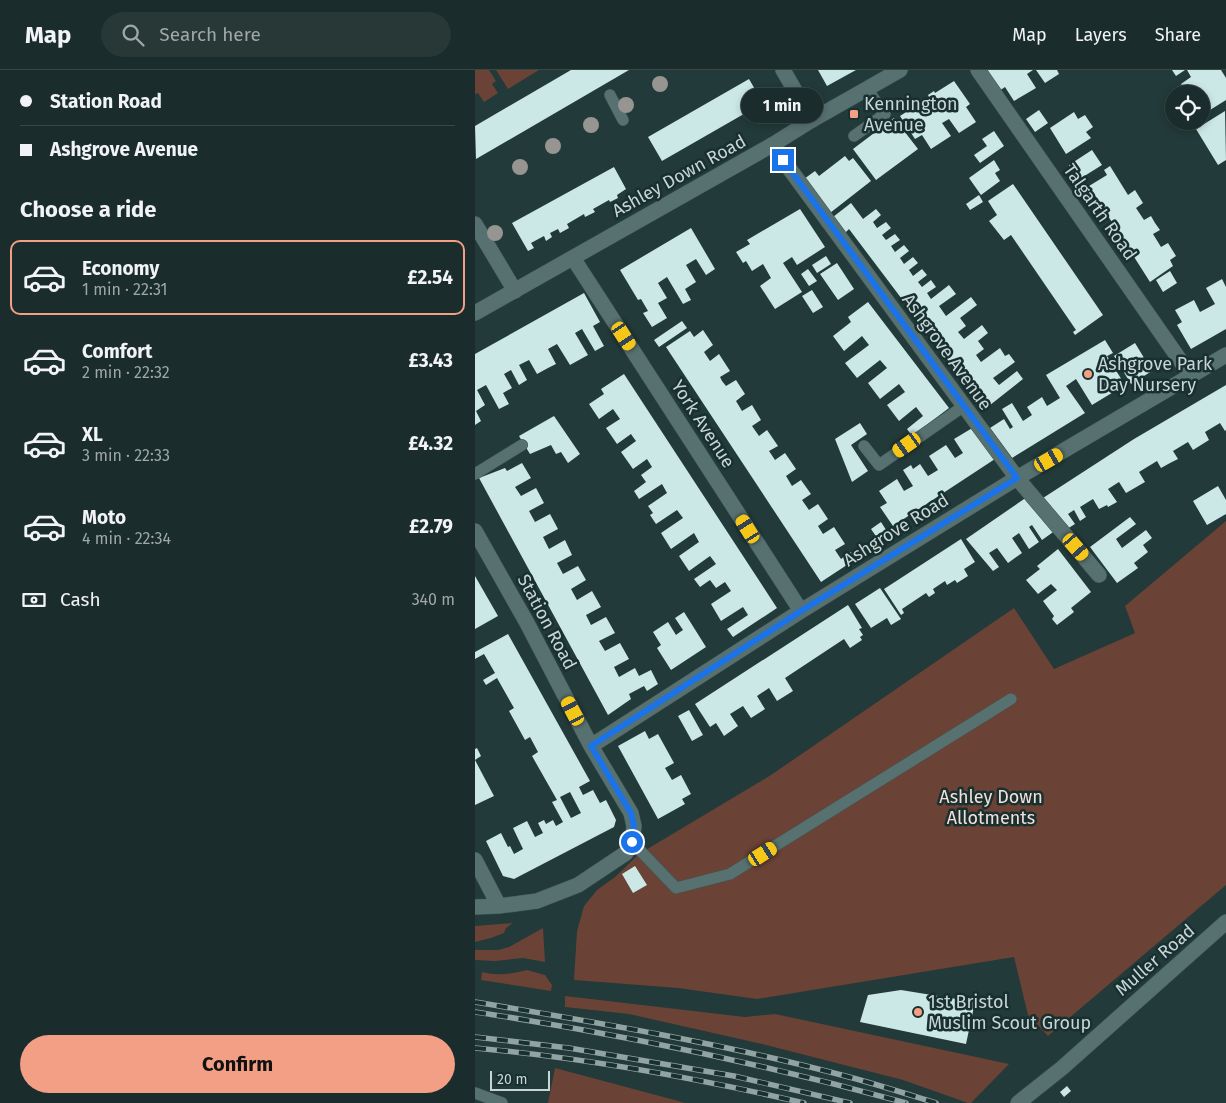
<!DOCTYPE html>
<html lang="en">
<head>
<meta charset="utf-8">
<style>
  :root { --surface:#1a2c2b; --page:#273837; --text:#f1f3f6; --muted:#9fa7a9; --line:#384847; --accent:#f39f85 }
  body { margin:0; font-family:"Fira Sans",sans-serif; background:var(--page); color:var(--text); height:100vh; display:flex; flex-direction:column; font-size:19px; white-space:nowrap }
  * { box-sizing:border-box; margin:0 }
  p { font-size:16px; color:var(--muted) }
  .icon { flex:none; width:28px; height:28px; fill:none; stroke:currentColor; stroke-width:2; stroke-linecap:round; stroke-linejoin:round }
  .map { position:relative; flex:1; overflow:hidden }
  .panel { display:flex; flex-direction:column; background:var(--surface); width:475px }
  .panel>* { flex:none }
  .guide { display:grid; align-content:center; height:110px; padding:0 20px; background:var(--surface) }
  .controls { position:absolute; left:690px; top:15px; display:grid; gap:10px }
  .controls a { display:grid; place-items:center; width:45px; height:45px; border-radius:50%; background:var(--surface); box-shadow:0 2px 8px #0003,0 0 0 1px var(--line); font-size:25px }
  .scale { position:absolute; left:15px; bottom:12px; width:60px; box-sizing:border-box; padding-left:5px; border:2px solid #c7d5d5; border-top:0; font-size:14px; line-height:18px; white-space:nowrap; color:#c7d5d5; -webkit-text-stroke:4px #18302f; paint-order:stroke }
  .end { position:absolute; width:22px; height:22px; margin:-11px; border:6px solid #1a73e8; background:#fff; box-shadow:0 0 0 2px #fff }
  .from { border-radius:50% }
  .bubble { position:absolute; height:35px; border-radius:18px; background:var(--surface); box-shadow:0 2px 8px #0003,0 0 0 1px var(--line); font-size:16px; font-weight:700; line-height:35px; text-align:center }
  .car { position:absolute; width:15px; height:30px; margin:-15px -8px; border-radius:6px; box-shadow:0 0 4px 1px #0007; background:linear-gradient(#f5c518 24%,#345 0 40%,#f5c518 0 76%,#345 0 86%,#f5c518 0) }
  .guide b { display:flex; align-items:center; gap:18px; height:48px; font-size:19px }
  .guide b+b { border-top:1px solid var(--line) }
  .guide i { width:12px; height:12px; background:var(--text) }
  ul { padding:0; list-style:none }
  li { display:flex; align-items:center; gap:15px; height:75px; margin:0 10px 8px; padding:0 10px; border:2px solid transparent; border-radius:10px }
  li div { flex:1 }
  li b { display:block; font-size:19px }
  li em { font-style:normal; font-weight:700 }
  li.on { border-color:var(--accent) }
  li>.icon { width:45px; height:45px; stroke-width:1.5 }
  h2 { padding:0 20px; font-size:22px; line-height:60px }
  .pay { display:flex; align-items:center; gap:12px; height:55px; padding:0 20px; font-size:19px }
  .pay p { margin-inline-start:auto }
  .action { display:flex; gap:10px; margin-top:auto; padding:10px 20px }
  .action a { flex:1; height:58px; border-radius:30px; background:var(--accent); color:#111; font-size:20px; font-weight:700; line-height:58px; text-align:center }
  header { display:flex; align-items:center; gap:30px; box-sizing:border-box; height:70px; padding:0 25px; background:var(--surface); border-bottom:1px solid var(--line) }
  header strong { font-size:24px }
  nav { display:flex; gap:28px; margin-inline-start:auto; font-size:18px }
  .search { width:350px; height:45px; background:var(--page); display:flex; align-items:center; gap:12px; box-sizing:border-box; padding:0 18px; border-radius:28px; color:var(--muted); font-size:19px }
  main { display:flex; flex:1; min-height:0 }
  .map>svg:first-child { display:block }
  .green { fill:#6a4236 }
  .building { fill:#cbe7e6; fill-rule:evenodd }
  .lines { fill:none; stroke-linecap:round; stroke-linejoin:round }
  .lane-casing { stroke:#415757; stroke-width:12 }
  .street-casing { stroke:#415757; stroke-width:16 }
  .secondary-casing { stroke:#415757; stroke-width:16 }
  .lane { stroke:#577170; stroke-width:11 }
  .street { stroke:#577170; stroke-width:15 }
  .secondary { stroke:#577170; stroke-width:15 }
  .rail-casing { stroke:#92a3a3; stroke-width:5.5 }
  .rail { stroke:#18302f; stroke-width:4; stroke-dasharray:11; stroke-linecap:butt }
  .tree { fill:#969591 }
  .route { stroke:#1a73e8; stroke-width:6 }
  .poi-dot { fill:#f39f85; stroke:#18302f; stroke-width:2 }
  .labels { text-anchor:middle; stroke-width:5; stroke-linejoin:round; paint-order:stroke }
  .poi-label { font-size:18px; fill:#c7d5d5; stroke:#18302f; text-anchor:start }
  .street-label { font-size:18px; fill:#c7d5d5; stroke:#18302f }
  .park-label { font-size:18px; fill:#f5dfd9; stroke:#18302f }
</style>
</head>
<body>
<header>
<strong>Map</strong>
<div class="search"><svg class="icon" aria-label="search" viewBox="0 0 24 24"><circle cx="10" cy="10" r="6"/><path d="M15 15l6 6"/></svg>Search here</div>
<nav><a>Map</a><a>Layers</a><a>Share</a></nav>
</header>
<main>
<section class="panel">
<div class="guide">
<b><i class="from"></i>Station Road</b>
<b><i></i>Ashgrove Avenue</b>
</div>
<h2>Choose a ride</h2>
<ul>
<li class="on"><svg class="icon" aria-label="car" viewBox="0 0 24 24"><path d="M5 17H2v-5l4-1 3-4h7l3 4 3 1v5h-3M9 17h6M6 11h13"/><circle cx="7" cy="17" r="2"/><circle cx="17" cy="17" r="2"/></svg><div><b>Economy</b><p>1 min · 22:31</p></div><em>£2.54</em></li>
<li><svg class="icon" aria-label="car" viewBox="0 0 24 24"><path d="M5 17H2v-5l4-1 3-4h7l3 4 3 1v5h-3M9 17h6M6 11h13"/><circle cx="7" cy="17" r="2"/><circle cx="17" cy="17" r="2"/></svg><div><b>Comfort</b><p>2 min · 22:32</p></div><em>£3.43</em></li>
<li><svg class="icon" aria-label="car" viewBox="0 0 24 24"><path d="M5 17H2v-5l4-1 3-4h7l3 4 3 1v5h-3M9 17h6M6 11h13"/><circle cx="7" cy="17" r="2"/><circle cx="17" cy="17" r="2"/></svg><div><b>XL</b><p>3 min · 22:33</p></div><em>£4.32</em></li>
<li><svg class="icon" aria-label="car" viewBox="0 0 24 24"><path d="M5 17H2v-5l4-1 3-4h7l3 4 3 1v5h-3M9 17h6M6 11h13"/><circle cx="7" cy="17" r="2"/><circle cx="17" cy="17" r="2"/></svg><div><b>Moto</b><p>4 min · 22:34</p></div><em>£2.79</em></li>
</ul>
<div class="pay"><svg class="icon" aria-label="cash" viewBox="0 0 24 24"><path d="M3 7h18v10H3z"/><circle cx="12" cy="12" r="2"/></svg>Cash<p>340 m</p></div>
<div class="action"><a>Confirm</a></div>
</section>
<div class="map">
<svg width="751" height="1033" viewBox="0 0 751 1033">
  <rect width="100%" height="100%" fill="#223a39"/>
  <!-- green -->
  <path class="green" d="M0,0H14L21,11L17,14L23,23L9,32L3,23L0,24Z
    M21,0H64L33,19Z
    M751,451V815L573,966L553,945L539,887L282,929L203,918L99,910L102,861L109,836L122,820L140,807L164,784L296,705L539,538L579,599L660,563L650,536Z
    M38,853L31,858L29,863L16,868L0,872V856Z
    M68,858L70,892L48,888L20,891L0,890V880H23L34,877Z
    M52,900L70,905L77,915L76,921L6,910L7,902C23,906 36,904 52,900Z
    M90,926L270,947L300,944L534,994L496,1033H493L428,1010L287,974L154,944L90,937Z
    M80,998L196,1029L210,1033H73Z"/>
  <!-- building -->
  <path class="building" d="M96,0H154L1,89L0,56Z
    M343,0H381L352,16Z
    M511,0H558L552,4L561,18L539,31L530,17L524,21Z
    M561,0H582L584,4L570,13Z
    M697,0H710L701,6Z
    M712,0H746L751,8V30L727,45L726,24H709L711,22L706,14L716,7Z
    M274,9L288,33L187,91L173,67Z
    M479,11L495,34L491,37L501,52L484,63L474,49L467,53L476,66L456,79L447,65L440,69L425,46L442,35L441,33L447,29L449,31L454,27L453,25L459,21L460,23Z
    M298,19L304,29L291,36L286,26Z
    M564,40L573,53L560,62L551,49Z
    M750,41L751,90L743,95L721,59Z
    M599,42L603,49L610,45L618,57L611,62L616,68L591,84L575,58Z
    M419,48L443,79L401,110L378,79Z
    M519,61L529,76L505,93L499,85L512,76L507,69Z
    M617,80L627,95L603,110L594,95Z
    M370,86L374,91L378,88L396,111L355,143L329,109L340,101L344,106Z
    M519,90L525,100L520,103L525,111L506,125L494,108Z
    M635,96L653,125L660,120L668,133L661,138L669,150L676,146L680,153L685,160L678,164L686,177L693,173L701,186L695,190L698,196L675,212L614,116L632,105L629,100Z
    M139,97L151,119L142,125L143,128L135,132L134,130L118,139L120,142L110,147L109,144L92,154L94,158L85,163L83,159L75,163L77,167L71,171L69,166L56,173L59,178L53,181L37,153Z
    M538,114L628,245L600,265L598,262L601,260L536,165L529,170L514,151L522,145L513,131Z
    M504,125L508,132L495,140L491,134Z
    M376,133L388,149L401,139L406,145L398,152L402,158L411,152L416,158L407,165L411,170L420,164L425,170L416,176L420,182L429,175L434,181L425,188L429,194L438,187L443,193L434,200L438,206L447,199L452,205L443,212L447,217L456,210L461,217L452,223L456,229L474,215L481,224L464,236L471,246L496,227L502,235L485,248L491,256L483,262L489,269L507,255L513,263L503,271L509,279L501,285L506,292L525,278L530,286L534,284L540,292L518,308L524,315L542,301L548,309L510,339L374,159L370,163L358,147Z
    M325,139L350,177L322,195L317,187L308,193L327,222L300,239L285,216L296,208L288,194L277,201L271,191L268,193L261,182L275,174L272,170Z
    M216,158L240,199L231,205L221,189L211,195L221,212L210,219L216,230L208,234L192,207L183,213L192,228L183,233L192,248L177,257L168,243L173,241L166,229L163,230L145,200Z
    M351,186L356,194L342,203L337,195Z
    M362,193L379,219L363,230L345,204Z
    M333,199L342,211L334,216L326,204Z
    M695,201L702,213L688,222L681,210Z
    M747,209L751,217V259L716,279L702,255L707,252L700,240L719,230L725,242L740,234L731,218Z
    M337,220L348,237L338,243L327,226Z
    M109,223L125,252L118,256L129,276L120,281L107,259L100,263L113,285L95,295L82,274L73,279L81,294L73,298L62,304L54,290L44,295L52,310L44,315L36,300L29,304L37,318L28,323L34,334L24,339L11,315L2,320L10,335L1,341L6,351L0,355V284Z
    M393,232L474,338L437,366L432,359L448,346L441,337L424,351L412,335L430,322L424,314L405,329L393,313L412,298L405,290L382,308L370,293L394,275L387,266L369,281L358,266L376,252L373,247Z
    M207,251L212,258L184,277L179,270Z
    M228,260L238,275L229,282L235,291L244,284L255,301L245,307L247,311L251,316L261,310L270,324L261,331L267,341L277,335L286,350L277,356L284,366L292,360L303,376L294,381L300,390L310,383L321,399L311,406L317,416L326,410L336,424L327,430L334,440L343,434L353,449L343,456L348,464L359,457L370,474L360,480L366,489L376,482L381,489L346,512L191,277L215,261L219,267Z
    M630,270L638,283L632,286L650,315L617,335L601,309L591,316L610,343L537,388L515,358L529,349L535,359L538,357L527,339L537,333L548,351L557,345L552,337L567,327L572,336L585,328L571,305Z
    M660,273L677,301L656,314L639,286Z
    M149,304L302,538L258,567L252,559L273,545L268,537L246,551L236,534L256,521L250,512L241,518L235,510L225,517L219,509L241,494L235,486L214,501L204,486L224,472L219,463L196,479L186,463L208,448L202,440L181,454L175,445L178,443L173,436L192,423L187,414L164,429L159,421L171,412L166,405L177,397L172,389L158,399L146,382L161,371L158,367L156,364L142,374L131,358L145,349L138,339L124,349L114,334L129,324L126,319Z
    M751,315V360L750,361L745,353L730,362L734,370L718,380L713,372L698,381L703,389L695,393L686,398L682,391L664,402L670,412L651,423L644,412L633,419L642,432L633,437L632,435L624,439L618,429L605,437L611,447L605,451L599,440L593,444L600,454L592,459L568,428L659,369Z
    M79,346L105,384L93,393L86,382L81,384L76,375L55,384L44,366Z
    M385,353L392,364L376,375L393,401L377,412L360,369Z
    M499,357L523,387L418,456L405,437L412,433L404,421L422,409L429,421L438,416L428,400L436,395L438,399L445,394L453,406L463,400L454,386L471,375L480,388L488,383L479,369Z
    M47,393L56,408L40,417L46,426L61,418L69,433L54,441L60,452L75,444L83,459L68,467L74,479L90,470L97,485L82,493L88,504L103,496L111,510L96,519L102,530L117,521L126,537L111,545L116,555L131,547L140,563L124,571L130,581L145,573L154,589L139,597L144,607L160,598L164,606L176,600L183,614L172,621L169,616L154,624L156,629L133,645L4,408L30,398L32,401Z
    M743,416L751,430V444L732,455L718,431Z
    M552,427L581,460L567,470L557,455L554,457L564,472L554,479L544,463L537,468L547,483L533,493L522,478L514,483L524,497L518,501L491,469Z
    M655,447L661,454L641,469L647,478L671,460L677,468L668,475L673,482L659,493L663,498L642,513L615,477Z
    M406,452L415,466L405,472L396,459Z
    M486,469L500,492L489,499L493,506L482,513L480,510L472,515L470,511L458,519L460,523L454,527L451,523L427,539L429,543L426,545L409,519Z
    M583,479L616,522L596,538L599,542L582,555L577,549L579,546L568,531L582,520L576,514L563,524L551,510L565,499L562,496Z
    M0,506L23,546L0,559Z
    M405,518L426,549L416,555L412,548L396,558L380,534Z
    M373,535L387,558L384,559L388,565L385,567L387,570L375,578L369,569L310,608L318,621L302,631L294,618L282,626L290,639L276,648L268,636L255,644L263,656L249,666L241,653L235,657L220,634Z
    M209,542L231,577L196,600L182,578L186,575L178,562L193,552L201,565L205,562L208,560L200,548Z
    M33,564L115,711L104,717L108,725L118,720L125,733L131,730L141,750L139,757L39,809L28,806L11,771L26,763L33,777L35,776L39,784L48,779L38,758L52,751L60,767L68,763L63,753L69,750L71,754L78,750L81,756L88,752L77,732L82,730L57,686L63,682L55,667L50,670L34,641L39,638L22,608L11,615L8,610L20,603L9,584L0,589V582ZM95,722L106,743L96,748L85,727Z
    M214,640L228,665L217,671L203,646Z
    M170,661L174,669L183,664L199,693L190,698L197,710L206,705L216,724L207,729L210,734L183,749L143,676Z
    M2,678L6,686L0,690V679Z
    M0,690L19,726L0,735Z
    M160,796L172,815L158,823L147,804Z
    M426,920L500,932L491,974L385,952L393,925Z
    M592,1016L596,1021L589,1027L585,1022Z"/>
  <g class="lines">
    <defs>
      <path id="lane" d="M135,25L148,50
        M379,66L410,44L392,19
        M389,376L404,395L489,336
        M0,404L47,375
        M157,772L201,818L255,804L536,629
        M0,1023L27,1033"/>
      <path id="street" d="M308,0L337,50
        M503,0L716,306
        M297,75L542,408L624,505
        M0,154L40,221
        M98,188L326,541
        M0,461L52,553L116,676L156,743L159,756L157,772L151,783L103,815L62,831L24,836L0,837
        M116,676L326,541L542,408L751,285
        M0,790L24,836"/>
      <path id="secondary" d="M0,243L297,75L337,50L425,0
        M543,1033L587,998L751,852"/>
    </defs>
    <!-- lane casing -->
    <use href="#lane" class="lane-casing"/>
    <!-- street casing -->
    <use href="#street" class="street-casing"/>
    <!-- secondary casing -->
    <use href="#secondary" class="secondary-casing"/>
    <!-- lane -->
    <use href="#lane" class="lane"/>
    <!-- street -->
    <use href="#street" class="street"/>
    <!-- secondary -->
    <use href="#secondary" class="secondary"/>
    <defs>
      <path id="rail" d="M0,932C125,953 251,974 374,1007C404,1015 432,1024 461,1033
        M0,942C145,964 289,994 431,1033
        M0,967L94,978L259,1006L375,1033
        M0,978C111,988 221,1008 329,1033"/>
    </defs>
    <!-- rail casing -->
    <use href="#rail" class="rail-casing"/>
    <!-- rail -->
    <use href="#rail" class="rail"/>
  </g>
  <!-- trees -->
  <g class="tree">
    <circle cx="185" cy="14" r="8"/>
    <circle cx="151" cy="35" r="8"/>
    <circle cx="116" cy="55" r="8"/>
    <circle cx="78" cy="76" r="8"/>
    <circle cx="45" cy="97" r="8"/>
    <circle cx="20" cy="163" r="8"/>
  </g>
  <g class="lines">
    <!-- route -->
    <path class="route" d="M157,772L159,756L156,743L116,676L326,541L542,408L308,90"/>
  </g>
  <!-- markers -->
  <g class="poi-dot">
    <rect x="374" y="39" width="10" height="10" rx="2.5"/>
    <circle cx="613" cy="304" r="5"/>
    <circle cx="443" cy="942" r="5"/>
  </g>
  <g class="labels">
    <!-- poi labels -->
    <g class="poi-label">
      <text x="389" y="40">Kennington<tspan x="389" dy="21">Avenue</tspan></text>
      <text x="623" y="300">Ashgrove Park<tspan x="623" dy="21">Day Nursery</tspan></text>
      <text x="453" y="938">1st Bristol<tspan x="453" dy="21">Muslim Scout Group</tspan></text>
    </g>
    <!-- street labels -->
    <g class="street-label">
      <text transform="translate(204 106) rotate(-29)" y="6">Ashley Down Road</text>
      <text transform="translate(625 142) rotate(55)" y="6">Talgarth Road</text>
      <text transform="translate(472 282) rotate(54)" y="6">Ashgrove Avenue</text>
      <text transform="translate(228 354) rotate(57)" y="6">York Avenue</text>
      <text transform="translate(421 460) rotate(-32)" y="6">Ashgrove Road</text>
      <text transform="translate(72 552) rotate(62)" y="6">Station Road</text>
      <text transform="translate(680 890) rotate(-41)" y="6">Muller Road</text>
    </g>
    <!-- park labels -->
    <g class="park-label">
      <text x="516" y="733">Ashley Down<tspan x="516" dy="21">Allotments</tspan></text>
    </g>
  </g>
</svg>
<div class="controls">
<a><svg class="icon" aria-label="locate" viewBox="0 0 24 24"><circle cx="12" cy="12" r="6"/><path d="M12 2v4M12 18v4M2 12h4M18 12h4"/></svg></a>
</div>
<div class="scale">20 m</div>
<i class="end from" style="left:157px;top:772px"></i>
<i class="end" style="left:308px;top:90px"></i>
<div class="bubble" style="left:266px;top:18px;width:82px">1 min</div>
<i class="car" style="left:149px;top:266px;rotate:147deg"></i>
<i class="car" style="left:432px;top:375px;rotate:235deg"></i>
<i class="car" style="left:574px;top:390px;rotate:60deg"></i>
<i class="car" style="left:273px;top:459px;rotate:328deg"></i>
<i class="car" style="left:601px;top:477px;rotate:139deg"></i>
<i class="car" style="left:98px;top:641px;rotate:332deg"></i>
<i class="car" style="left:288px;top:784px;rotate:58deg"></i>
</div>
</main>
</body>
</html>
